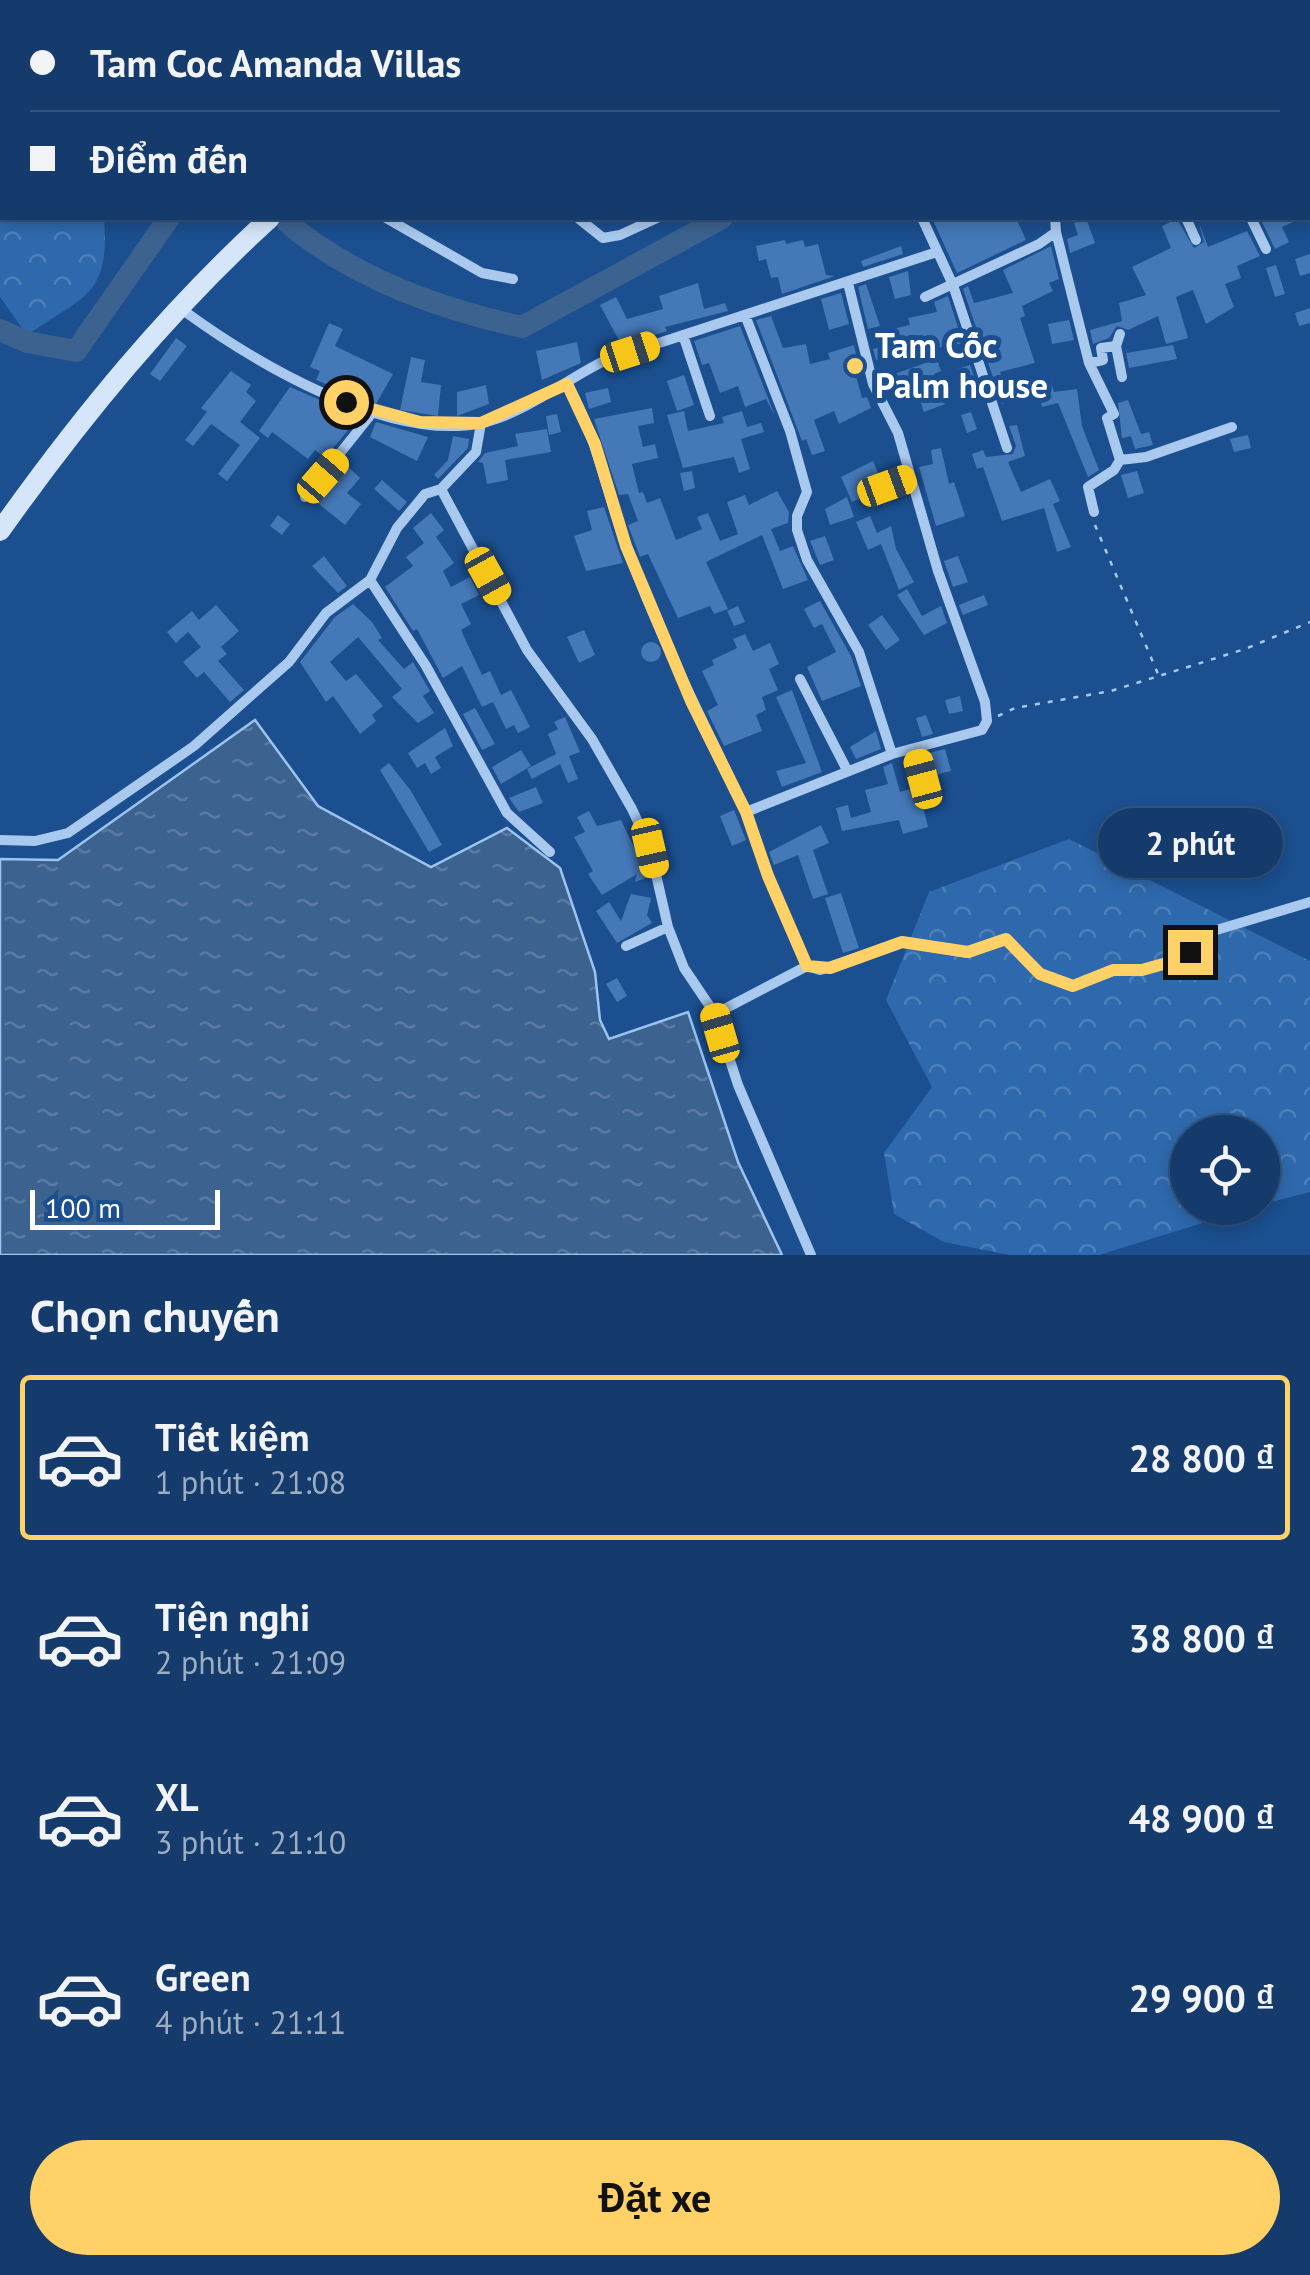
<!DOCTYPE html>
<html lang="vi">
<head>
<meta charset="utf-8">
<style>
  :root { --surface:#143b6b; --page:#214673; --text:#f1f3f6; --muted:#9dadc1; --line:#33557e; --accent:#ffd166 }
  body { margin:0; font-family:"PT Sans",sans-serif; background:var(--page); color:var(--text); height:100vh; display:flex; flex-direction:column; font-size:38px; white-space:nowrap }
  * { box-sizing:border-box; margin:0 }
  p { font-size:32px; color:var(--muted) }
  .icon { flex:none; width:55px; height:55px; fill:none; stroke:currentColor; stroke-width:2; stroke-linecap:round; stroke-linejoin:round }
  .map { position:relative; height:1255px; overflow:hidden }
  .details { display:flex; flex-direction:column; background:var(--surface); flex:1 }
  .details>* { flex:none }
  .banner { position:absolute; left:0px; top:0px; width:1310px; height:220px; box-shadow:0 5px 15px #0003,0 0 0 2px var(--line); display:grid; align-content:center; height:220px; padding:0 30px; background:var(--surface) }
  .tools { position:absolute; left:1170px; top:1115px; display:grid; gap:20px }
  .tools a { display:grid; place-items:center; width:110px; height:110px; border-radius:50%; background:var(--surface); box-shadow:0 5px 15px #0003,0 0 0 2px var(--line); font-size:50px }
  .scale { position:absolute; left:30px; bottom:25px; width:190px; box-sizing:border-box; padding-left:10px; border:5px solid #fff; border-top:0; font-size:28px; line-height:35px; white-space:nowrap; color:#fff; -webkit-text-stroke:8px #1b4f8f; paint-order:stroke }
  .end { position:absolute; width:45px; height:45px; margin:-22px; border:12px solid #ffd166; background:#111; box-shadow:0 0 0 5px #111 }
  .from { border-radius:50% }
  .bubble { position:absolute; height:70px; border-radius:35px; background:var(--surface); box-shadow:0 5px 15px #0003,0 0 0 2px var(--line); font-size:32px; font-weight:700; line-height:70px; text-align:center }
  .car { position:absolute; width:30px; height:60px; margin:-30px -15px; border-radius:12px; box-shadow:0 0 8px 2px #0007; background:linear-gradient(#f5c518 24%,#345 0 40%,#f5c518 0 76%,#345 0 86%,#f5c518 0) }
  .banner b { display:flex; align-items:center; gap:35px; height:95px; font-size:38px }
  .banner b+b { border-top:2px solid var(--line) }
  .banner i { width:25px; height:25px; background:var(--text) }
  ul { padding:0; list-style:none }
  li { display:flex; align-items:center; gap:30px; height:165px; margin:0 20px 15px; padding:0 10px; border:5px solid transparent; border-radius:10px }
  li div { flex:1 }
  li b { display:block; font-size:38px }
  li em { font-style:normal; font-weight:700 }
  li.current { border-color:var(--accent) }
  li>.icon { width:90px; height:90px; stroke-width:1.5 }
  h2 { padding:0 30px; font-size:45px; line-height:120px }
  .action { display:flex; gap:20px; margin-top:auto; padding:20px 30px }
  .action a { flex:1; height:115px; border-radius:60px; background:var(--accent); color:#111; font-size:40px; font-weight:700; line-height:115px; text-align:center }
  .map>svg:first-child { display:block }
  .forest { fill:url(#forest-crowns) }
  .water { fill:url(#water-ripples); stroke:#9cc4f0; stroke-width:2.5 }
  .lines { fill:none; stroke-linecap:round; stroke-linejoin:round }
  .river { stroke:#3c6290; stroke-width:22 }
  .building { fill:#4478b7 }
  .path { stroke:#a9c9ee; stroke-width:2.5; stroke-dasharray:5 8; stroke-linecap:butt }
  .minor { stroke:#a9c9ee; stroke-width:10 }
  .secondary { stroke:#d6e6fa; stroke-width:20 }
  .route { stroke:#ffd166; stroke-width:12 }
  .poi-dot { fill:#ffd166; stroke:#1b4f8f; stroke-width:4 }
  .labels { text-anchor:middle; stroke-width:10; stroke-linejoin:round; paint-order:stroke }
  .poi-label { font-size:35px; font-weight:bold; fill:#fff; stroke:#1b4f8f; text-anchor:start }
</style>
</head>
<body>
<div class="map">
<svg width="1310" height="1255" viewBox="0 0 1310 1255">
  <defs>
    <pattern id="forest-crowns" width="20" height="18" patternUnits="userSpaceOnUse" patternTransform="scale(2.5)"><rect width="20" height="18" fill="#2e69ad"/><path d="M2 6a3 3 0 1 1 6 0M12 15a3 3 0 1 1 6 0" fill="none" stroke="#4d80b9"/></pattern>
    <pattern id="water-ripples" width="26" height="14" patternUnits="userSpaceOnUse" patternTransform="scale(2.5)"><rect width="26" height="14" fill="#3c6290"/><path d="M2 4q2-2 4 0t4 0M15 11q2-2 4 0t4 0" fill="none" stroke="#597aa1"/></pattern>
  </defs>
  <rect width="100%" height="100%" fill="#1b4f8f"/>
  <!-- forest -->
  <path class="forest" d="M0,0H273L2,2V218H104C110,295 86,295 27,335L0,297Z
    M1069,839L1310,961V1192L1263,1204L1262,1132H1188V1208H1251L1099,1255H1010L944,1242L894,1214L884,1153L932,1087L886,1000L929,892Z"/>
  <!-- water -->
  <path class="water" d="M255,720L318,806L431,867L507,828L560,868L595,972L600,1020L609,1039L688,1012L738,1162L782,1255H0V859L58,860Z"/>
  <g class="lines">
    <!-- river -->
    <path class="river" d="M300,2L301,0
      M1223,2L1229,0
      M288,223C352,277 440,309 522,327L722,218
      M0,330L27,342L76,351L169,218"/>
  </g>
  <!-- building -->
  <path class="building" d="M932,218H1016L1026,240L957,273Z
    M1086,218L1095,243L1070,253L1067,239L1078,235L1074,223Z
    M1260,218H1302L1282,227L1289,242L1275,249Z
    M1177,219L1194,248L1204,242L1199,223L1208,247L1247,231L1260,256L1237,266L1241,278L1225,284L1234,307L1206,324L1193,290L1176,297L1188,338L1166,344L1158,316L1128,330L1117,326L1109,338L1093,344L1090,330L1122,321L1119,303L1146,295L1132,267L1171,248L1162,226Z
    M785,240L786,244L803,240L805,247L818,244L826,275L835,276L782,294L778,277L771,278L766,259L759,261L756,246Z
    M901,246L903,254L863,267L861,261Z
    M1051,246L1059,279L1049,283L1053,291L1022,306L1025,316L1020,318L1035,363L1000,372L1009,401L1002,404L963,289L968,286L974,303L1013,293L1003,270Z
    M1310,254V273L1300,276L1295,259Z
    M1276,265L1285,294L1275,297L1266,268Z
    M908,271L911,295L895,299L889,277Z
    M698,283L704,309L725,303L728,311L665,327L667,331L622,346L600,305L616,297L627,319L663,309L659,296Z
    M866,284L880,326L868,329L858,287Z
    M841,293L849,324L829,330L821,299Z
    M948,296L963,343L876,360L873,349L887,346L883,331L910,325L908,318L937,312L934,302Z
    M1310,308V323L1299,326L1295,313Z
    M771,316L783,348L806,344L810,364L830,359L828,353L854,345L860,372L855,373L862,398L867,397L871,408L839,424L834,411L814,420L825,451L812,455L806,439L802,441L756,320Z
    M1069,320L1074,340L1052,344L1048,324Z
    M329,323L343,329L335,346L393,374L376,404L316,380L320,371L310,367Z
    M740,326L775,416L766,399L745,407L738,386L720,393L709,363L702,365L694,341Z
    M176,338L187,346L160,381L150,374Z
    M577,342L581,363L542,380L536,351Z
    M1173,345L1177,359L1129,368L1125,346L1127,353Z
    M411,357L425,360L421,382L441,385L438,416L400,410Z
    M937,359L941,371L934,374L945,404L924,412L916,389L901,394L898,385L889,388L886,377Z
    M970,365L977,385L964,389L957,369Z
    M231,371L251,385L246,392L256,401L240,422L260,438L227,481L218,474L240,445L211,424L193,446L185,440L207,412L201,408Z
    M684,375L694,405L677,411L667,381Z
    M1051,382L1054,392L1077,389L1082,426L1099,470L1088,477L1058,403L1042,407L1037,387Z
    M486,385L489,404L457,416V392Z
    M290,387L343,410L336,420L348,430L325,458L315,450L308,459L272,432L268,438L259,431Z
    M608,388L611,402L589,409L585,393Z
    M1128,400L1141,434L1149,432L1153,445L1135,449L1131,436L1122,438L1118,403Z
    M652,408L654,423L638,426L643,447L655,444L658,458L632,464L639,493L643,492L647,503L660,498L676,540L702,529L697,517L708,513L720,541L738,534L727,502L745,495L749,505L777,491L789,512L788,523L771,529L780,551L793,546L808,580L783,589L762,535L706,562L728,609L714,614L710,606L678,618L648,554L640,557L628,525L638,521L628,494L619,495L594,419Z
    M684,411L688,431L724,423L722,417L742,411L747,427L761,423L764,432L741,439L750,469L739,473L734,457L683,468L667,415Z
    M971,412L977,429L967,433L961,415Z
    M557,414L561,432L549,435L546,416Z
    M376,422L428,437L417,461L370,437Z
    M1017,425L1025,456L1008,462L1021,492L1050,479L1060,501L1053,504L1071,547L1057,552L1044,508L1002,521L983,467L977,469L972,454L983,450L986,457L1013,454L1016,446L1009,426Z
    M547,429L551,452L505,460L508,480L487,484L483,463L478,462L485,453L518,446L515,434Z
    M1248,435L1251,448L1234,452L1230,439Z
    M453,436L469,439L468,448L438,479L434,475L448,460Z
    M941,448L949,484L954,482L965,516L936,526L919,467L933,464L931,450Z
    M873,461L881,480L863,488L861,498L852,502L841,477Z
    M344,463L360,478L347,493L361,504L345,525L314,500L339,477L335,474Z
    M692,471L695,488L684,491L680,473Z
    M1137,471L1144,493L1128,498L1121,475Z
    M382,480L407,502L399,511L374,489Z
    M847,497L854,517L830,525L825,509Z
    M604,507L623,563L586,571L574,536L592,530L587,511Z
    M431,513L444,530L436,537L454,563L443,571L451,587L470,577L479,595L461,604L471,624L461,630L482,675L490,671L501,695L511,690L530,727L518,733L514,725L506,729L493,702L482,707L462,666L443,678L417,629L413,631L385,587L413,566L406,557L424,543L413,528Z
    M278,515L290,524L282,535L270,526Z
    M870,516L877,533L891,526L896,549L914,582L899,590L881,544L868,550L856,522Z
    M825,536L834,560L820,565L810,541Z
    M324,556L347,586L338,593L312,566Z
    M958,556L968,582L953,587L944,561Z
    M907,589L922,616L941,606L947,623L924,635L897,595Z
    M984,595L988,605L963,615L959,605Z
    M820,601L851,656L861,686L822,701L807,667L836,652L822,624L814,628L804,609Z
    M353,604L372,622L382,638L378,640L404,669L413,662L430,691L423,696L434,713L418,723L392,697L402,689L358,637L330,662L346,681L356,674L383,706L372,715L376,721L360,734L333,696L326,702L300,662L335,617Z
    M216,605L239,631L221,647L227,654L218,661L244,690L230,702L204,672L197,678L183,662L201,647L188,632L176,643L167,632L192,611L199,620Z
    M738,606L745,622L734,626L727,611Z
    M882,615L900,640L886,650L868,625Z
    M584,630L595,655L579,663L567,637Z
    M745,634L753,651L770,643L779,664L769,669L778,690L762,697L766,710L756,715L762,731L724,746L707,711L718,705L702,671L714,665L712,660L737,648L733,639Z
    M641 652a10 10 0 1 1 20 0a10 10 0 1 1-20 0Z
    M792,690L822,772L782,787L776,771L806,763L776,697Z
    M960,696L963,711L949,714L945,700Z
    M475,708L495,744L482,750L463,714Z
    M926,715L933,734L922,737L916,718Z
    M565,717L580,752L569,756L578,779L568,783L560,764L532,779L527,769L556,754L548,734L558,729L554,722Z
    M445,728L453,746L435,757L441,768L431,774L425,763L417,768L408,753Z
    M876,731L881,749L856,759L850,747Z
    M945,749L951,771L931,776L925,754Z
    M521,750L531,766L501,784L492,767Z
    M389,763L411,791L442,845L429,852L380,770Z
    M892,763L900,792L918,787L928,827L903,834L899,820L842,831L836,808L848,805L851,818L871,812L865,790L888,784L883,767Z
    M536,787L543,803L519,812L509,798Z
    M734,810L746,840L732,846L720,816Z
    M589,811L597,826L621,820L648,877L635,882L637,874L602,895L588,874L593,871L574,837L585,832L577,817Z
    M821,825L829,843L813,850L828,894L813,899L798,855L774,865L769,852Z
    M841,893L859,948L843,953L825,898Z
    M631,894L651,898L647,915L652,923L617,943L596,911L609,902L621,921Z
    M617,978L627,996L617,1002L606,984Z"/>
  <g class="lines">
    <!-- path -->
    <path class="path" d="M1095,525L1158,674
      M998,716L1015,708L1111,691L1245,649L1310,622"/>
    <!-- minor -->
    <path class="minor" d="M558,0L561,2
      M746,0L749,2
      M974,0L976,2
      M1130,2L1136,0
      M1308,178L1310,184
      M386,218L482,273L513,279
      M578,218L603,238L620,235L657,218
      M922,218L953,285L1007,448
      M1186,218L1196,240
      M1251,218L1266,249
      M1056,232L1089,363L1114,414L1107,418L1120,460L1114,470L1088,487L1094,512
      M925,297L1039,244L1056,232L1055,218
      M180,308C252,361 388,443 481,423C522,415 567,379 604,361L937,252
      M745,315L790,431L807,492L797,516V530L807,560L859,652L892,754
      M1120,334L1116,346L1122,377
      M683,335L710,416
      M1089,363L1103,360L1101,348L1116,346
      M567,384C597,435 606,493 627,548C660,639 705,724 746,812L892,754L982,730L987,721L985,702L938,571L898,433L873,384L848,283
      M1120,460L1146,457L1232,427
      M441,489L527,650L592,739L632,809L650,848L668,927L626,946
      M869,494L910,478
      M305,497L373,412
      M370,580L426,666L507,813L550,852
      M800,679L847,770
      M914,749L923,779
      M746,812L768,876L807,966
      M0,840L35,841L68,833L194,746L289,662L326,613L370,580L397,528L425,494L441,489L476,452L481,423
      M668,927L684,968L715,1014
      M811,1255L738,1085L715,1014L807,966L820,970L902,942L968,953L1006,939L1041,974L1073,986L1113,971L1143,970L1188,957L1193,937L1310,902"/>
    <!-- secondary -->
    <path class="secondary" d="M495,2L498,0
      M0,531C81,417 167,312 270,218"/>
  </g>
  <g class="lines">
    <!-- route -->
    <path class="route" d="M346,402L420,422L481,423L567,384L595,444L626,546L691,701L746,812L768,876L807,966L830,968L902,942L968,952L1006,939L1040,974L1073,986L1113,970H1142L1188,957L1190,952"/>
  </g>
  <!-- markers -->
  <circle class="poi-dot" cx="855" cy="366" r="10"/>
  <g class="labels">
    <!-- poi labels -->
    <g class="poi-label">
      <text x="875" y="358">Tam Cốc<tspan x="875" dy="40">Palm house</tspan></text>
    </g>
  </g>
</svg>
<div class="tools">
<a><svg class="icon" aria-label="locate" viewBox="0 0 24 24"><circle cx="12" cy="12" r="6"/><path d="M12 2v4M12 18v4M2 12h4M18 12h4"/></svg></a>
</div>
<div class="scale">100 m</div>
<i class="end from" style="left:346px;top:402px"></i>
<i class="end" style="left:1190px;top:952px"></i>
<div class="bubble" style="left:1098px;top:808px;width:185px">2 phút</div>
<i class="car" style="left:630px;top:352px;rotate:72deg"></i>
<i class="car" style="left:323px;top:476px;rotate:41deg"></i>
<i class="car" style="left:887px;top:486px;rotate:70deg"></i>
<i class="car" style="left:488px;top:576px;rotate:151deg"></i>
<i class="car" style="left:923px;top:779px;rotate:345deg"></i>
<i class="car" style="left:650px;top:848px;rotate:167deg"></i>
<i class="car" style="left:720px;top:1033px;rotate:344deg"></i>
<div class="banner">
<b><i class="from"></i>Tam Coc Amanda Villas</b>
<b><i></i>Điểm đến</b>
</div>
</div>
<section class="details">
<h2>Chọn chuyến</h2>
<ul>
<li class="current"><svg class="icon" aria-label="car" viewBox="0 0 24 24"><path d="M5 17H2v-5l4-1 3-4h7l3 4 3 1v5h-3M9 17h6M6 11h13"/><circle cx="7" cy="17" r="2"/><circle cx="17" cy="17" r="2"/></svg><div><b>Tiết kiệm</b><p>1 phút · 21:08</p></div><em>28 800 ₫</em></li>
<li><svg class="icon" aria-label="car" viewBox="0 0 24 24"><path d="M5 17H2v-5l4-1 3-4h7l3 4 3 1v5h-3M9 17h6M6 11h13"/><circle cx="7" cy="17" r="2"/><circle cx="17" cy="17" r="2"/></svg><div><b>Tiện nghi</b><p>2 phút · 21:09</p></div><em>38 800 ₫</em></li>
<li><svg class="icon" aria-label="car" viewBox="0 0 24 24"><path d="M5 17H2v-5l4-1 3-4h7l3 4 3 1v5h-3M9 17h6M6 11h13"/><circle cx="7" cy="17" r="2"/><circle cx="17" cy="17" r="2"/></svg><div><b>XL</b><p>3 phút · 21:10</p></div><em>48 900 ₫</em></li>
<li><svg class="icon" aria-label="car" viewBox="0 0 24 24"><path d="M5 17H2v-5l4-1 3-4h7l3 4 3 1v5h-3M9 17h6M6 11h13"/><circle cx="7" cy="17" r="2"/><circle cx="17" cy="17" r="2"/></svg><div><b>Green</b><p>4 phút · 21:11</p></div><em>29 900 ₫</em></li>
</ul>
<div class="action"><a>Đặt xe</a></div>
</section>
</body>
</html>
